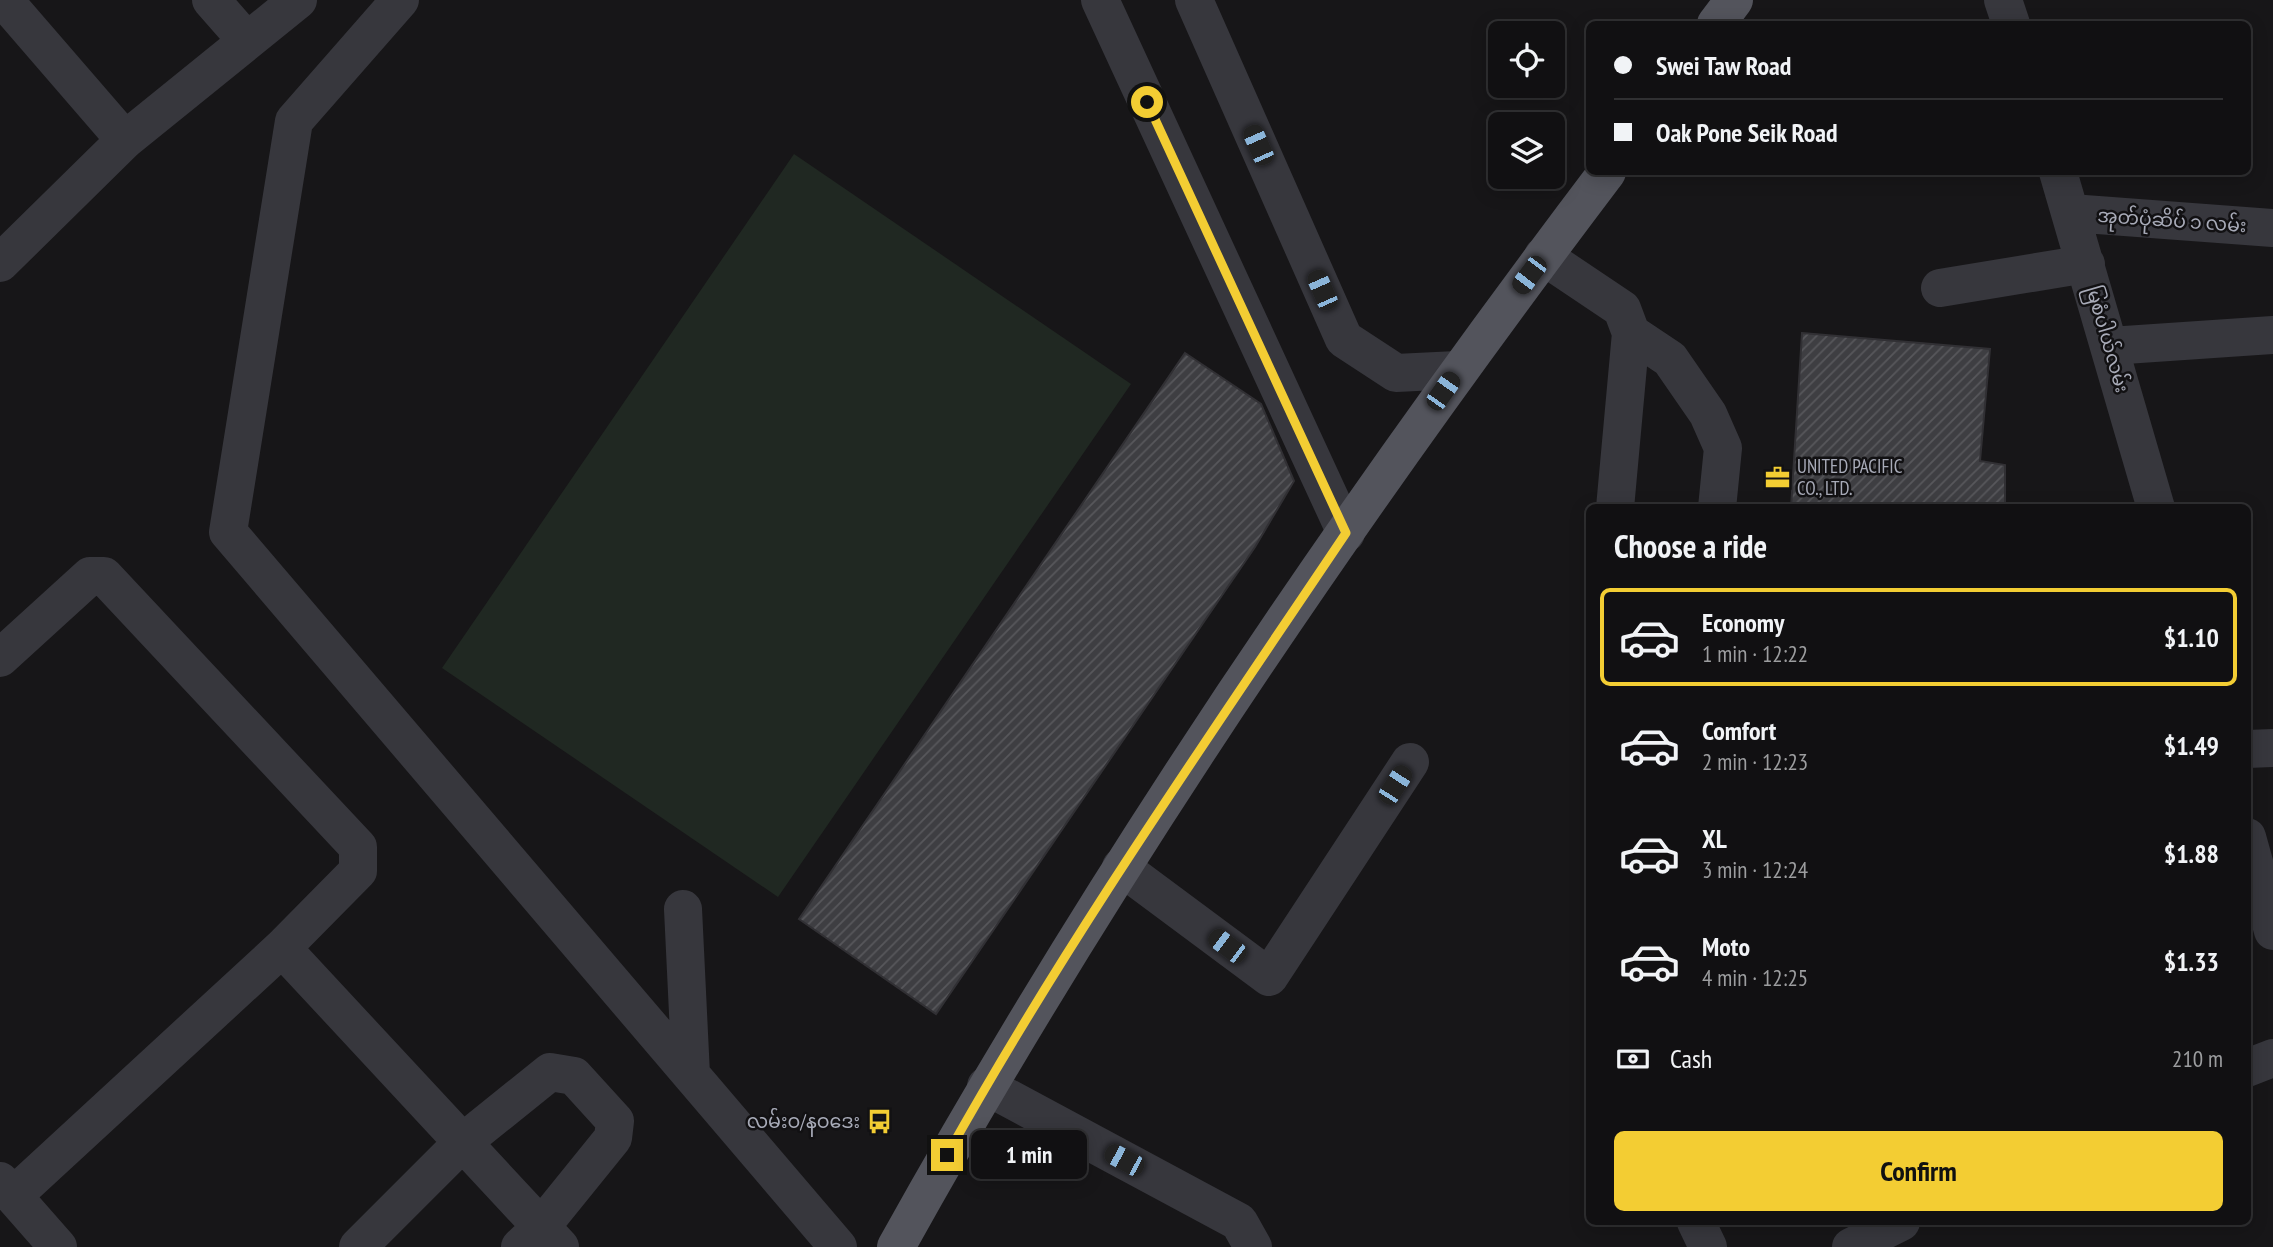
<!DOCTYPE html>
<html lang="en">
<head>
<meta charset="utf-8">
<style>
  :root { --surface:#111012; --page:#1e1e20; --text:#f1f3f6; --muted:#9c9d9f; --line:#303032; --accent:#f3cd33 }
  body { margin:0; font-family:"PT Sans Narrow","Noto Sans Myanmar",sans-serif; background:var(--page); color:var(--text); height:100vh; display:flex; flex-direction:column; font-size:26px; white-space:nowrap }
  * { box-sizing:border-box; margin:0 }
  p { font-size:23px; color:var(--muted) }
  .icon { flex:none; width:38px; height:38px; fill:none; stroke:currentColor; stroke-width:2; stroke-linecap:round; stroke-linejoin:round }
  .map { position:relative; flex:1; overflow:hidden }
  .panel { position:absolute; left:1586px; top:504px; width:665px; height:721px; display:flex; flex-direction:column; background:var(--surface); border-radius:10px; box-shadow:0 4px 18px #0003,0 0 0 2px var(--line) }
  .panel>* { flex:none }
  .guide { position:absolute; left:1586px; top:21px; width:665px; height:154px; border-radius:10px; box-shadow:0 4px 18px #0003,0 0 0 2px var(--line); display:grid; align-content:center; height:154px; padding:0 28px; background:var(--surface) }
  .controls { position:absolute; left:1488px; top:21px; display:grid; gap:14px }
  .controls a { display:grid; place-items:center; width:77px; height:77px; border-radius:10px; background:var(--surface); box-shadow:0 4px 18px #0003,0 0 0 2px var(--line); font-size:35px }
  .end { position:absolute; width:32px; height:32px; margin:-16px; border:9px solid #f3cd33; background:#111; box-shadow:0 0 0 4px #111 }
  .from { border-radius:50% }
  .bubble { position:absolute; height:49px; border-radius:10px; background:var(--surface); box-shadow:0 4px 18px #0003,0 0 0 2px var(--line); font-size:23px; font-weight:800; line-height:49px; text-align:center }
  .car { position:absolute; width:21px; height:42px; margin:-21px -10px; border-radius:9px; box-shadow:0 0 5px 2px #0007; background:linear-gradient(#222 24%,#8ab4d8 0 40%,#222 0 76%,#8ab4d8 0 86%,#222 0) }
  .guide b { display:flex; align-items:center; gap:24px; height:66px; font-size:26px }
  .guide b+b { border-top:2px solid var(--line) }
  .guide i { width:18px; height:18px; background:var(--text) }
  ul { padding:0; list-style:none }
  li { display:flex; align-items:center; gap:21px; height:98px; margin:0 14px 10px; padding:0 14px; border:4px solid transparent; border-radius:10px }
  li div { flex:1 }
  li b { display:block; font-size:26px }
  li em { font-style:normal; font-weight:800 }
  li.selected { border-color:var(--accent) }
  li>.icon { width:63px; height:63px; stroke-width:1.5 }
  h2 { padding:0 28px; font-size:32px; line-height:84px }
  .pay { display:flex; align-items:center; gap:18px; height:77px; padding:0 28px; font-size:26px }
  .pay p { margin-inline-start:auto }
  .action { display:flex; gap:14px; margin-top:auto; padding:14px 28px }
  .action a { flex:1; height:80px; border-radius:10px; background:var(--accent); color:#111; font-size:28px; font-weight:800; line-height:80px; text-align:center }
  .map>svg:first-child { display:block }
  .grass { fill:#202822 }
  .building { fill:url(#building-hatch); stroke:#313034; stroke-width:2 }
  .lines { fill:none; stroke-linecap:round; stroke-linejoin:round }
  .minor { stroke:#37373d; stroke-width:38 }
  .major { stroke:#53545c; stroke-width:38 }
  .route { stroke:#f3cd33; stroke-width:9 }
  .labels { text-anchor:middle; stroke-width:5; stroke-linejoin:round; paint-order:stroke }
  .street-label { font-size:19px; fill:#a8abb8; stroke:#121113 }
  .poi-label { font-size:19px; fill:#a8abb8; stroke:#121113; text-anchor:start }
</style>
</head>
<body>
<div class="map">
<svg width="2273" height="1247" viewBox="0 0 2273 1247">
  <defs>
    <pattern id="building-hatch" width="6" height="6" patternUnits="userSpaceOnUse" patternTransform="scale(1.75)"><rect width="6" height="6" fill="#3e3e42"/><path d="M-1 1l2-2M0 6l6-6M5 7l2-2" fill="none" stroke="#57575b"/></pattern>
  </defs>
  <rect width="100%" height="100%" fill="#171618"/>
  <!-- grass -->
  <path class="grass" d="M794,154L1131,384L778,897L442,668Z"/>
  <!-- building -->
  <path class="building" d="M1802,333L1990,349L1980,461L2005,465V508H1791Z
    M1185,353L1261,404L1294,481L1255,547L936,1014L799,919Z"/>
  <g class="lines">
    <!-- minor -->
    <path class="minor" d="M4,0L125,140
      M211,0L247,41
      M400,0L294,121L228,532L838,1247
      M1100,0L1346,533
      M1194,0L1344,339L1396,373L1457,370
      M2003,0L2011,24
      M2058,172L2156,508
      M2071,213L2273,228
      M1543,256L1622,309L1631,333L1615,508
      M0,263L125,140L298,0
      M1940,288L2086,264
      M1631,333L1670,359L1708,414L1723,448L1717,508
      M2110,346L2273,335
      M0,658L90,576H104L358,847V871L282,948L13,1196
      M2247,749L2273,748
      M2247,837L2273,931
      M1121,867L1269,977L1410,762
      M683,909L691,1075
      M282,948L560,1247
      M2247,1068L2273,1058
      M986,1086L1239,1222L1253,1247
      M0,1181L58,1247
      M1696,1222L1708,1247
      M358,1247L463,1142L550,1072L574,1076L615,1121L613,1138L541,1227L520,1247
      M1851,1247L1901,1222"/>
    <!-- major -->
    <path class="major" d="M1716,24L1734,0
      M896,1247C1105,871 1348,514 1607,172"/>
  </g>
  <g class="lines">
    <!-- route -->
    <path class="route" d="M947,1155C1067,940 1209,737 1346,533L1147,102"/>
  </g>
  <!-- icons -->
  <defs>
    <symbol id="office-bare" viewBox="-9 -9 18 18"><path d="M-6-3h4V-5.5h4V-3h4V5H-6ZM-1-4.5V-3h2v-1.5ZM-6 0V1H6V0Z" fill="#f3cd33" stroke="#121113" stroke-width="2.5" paint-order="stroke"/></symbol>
    <symbol id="bus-bare" viewBox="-9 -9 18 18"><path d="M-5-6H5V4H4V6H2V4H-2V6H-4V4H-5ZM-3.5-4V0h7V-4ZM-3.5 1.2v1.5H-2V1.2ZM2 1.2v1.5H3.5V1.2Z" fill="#f3cd33" stroke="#121113" stroke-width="2.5" paint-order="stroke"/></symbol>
  </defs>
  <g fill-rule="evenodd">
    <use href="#office-bare" x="1760" y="460" width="35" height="35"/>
    <use href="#bus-bare" x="862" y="1104" width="35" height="35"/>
  </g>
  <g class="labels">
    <!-- street labels -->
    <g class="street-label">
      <text transform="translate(2172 220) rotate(4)" y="7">အုတ်ပုံဆိပ် ၁ လမ်း</text>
      <text transform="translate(2108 339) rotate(74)" y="7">မြစံပါယ်လမ်း</text>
    </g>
    <!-- poi labels -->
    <g class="poi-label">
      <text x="1797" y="473">UNITED PACIFIC<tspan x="1797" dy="22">CO., LTD.</tspan></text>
      <text x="860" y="1128" text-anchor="end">လမ်းဝ/နဝဒေး</text>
    </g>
  </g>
</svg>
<div class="controls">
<a><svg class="icon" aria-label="locate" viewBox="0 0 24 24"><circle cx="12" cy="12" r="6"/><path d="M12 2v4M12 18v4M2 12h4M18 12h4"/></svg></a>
<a><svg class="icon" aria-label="layers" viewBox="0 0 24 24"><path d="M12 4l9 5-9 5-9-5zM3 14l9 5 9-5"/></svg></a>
</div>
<i class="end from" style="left:1147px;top:102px"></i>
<i class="end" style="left:947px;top:1155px"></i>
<div class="bubble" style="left:971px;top:1130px;width:116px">1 min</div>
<i class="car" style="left:1258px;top:145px;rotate:336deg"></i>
<i class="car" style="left:1529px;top:275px;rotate:217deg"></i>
<i class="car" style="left:1322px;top:290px;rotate:336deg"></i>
<i class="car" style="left:1443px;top:391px;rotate:35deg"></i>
<i class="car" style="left:1395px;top:785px;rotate:33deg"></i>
<i class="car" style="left:1227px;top:946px;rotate:307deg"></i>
<i class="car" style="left:1124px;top:1160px;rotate:298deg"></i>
<div class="guide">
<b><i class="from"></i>Swei Taw Road</b>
<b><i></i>Oak Pone Seik Road</b>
</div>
<section class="panel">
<h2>Choose a ride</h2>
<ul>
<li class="selected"><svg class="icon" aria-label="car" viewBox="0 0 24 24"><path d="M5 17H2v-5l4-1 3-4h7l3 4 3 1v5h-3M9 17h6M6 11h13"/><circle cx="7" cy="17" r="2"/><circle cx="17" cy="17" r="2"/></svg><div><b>Economy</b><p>1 min · 12:22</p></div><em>$1.10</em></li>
<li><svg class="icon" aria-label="car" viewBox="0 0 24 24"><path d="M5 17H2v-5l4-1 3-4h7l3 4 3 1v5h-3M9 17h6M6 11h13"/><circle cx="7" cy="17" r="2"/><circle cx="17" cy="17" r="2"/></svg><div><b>Comfort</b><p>2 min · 12:23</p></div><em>$1.49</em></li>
<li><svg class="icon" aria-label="car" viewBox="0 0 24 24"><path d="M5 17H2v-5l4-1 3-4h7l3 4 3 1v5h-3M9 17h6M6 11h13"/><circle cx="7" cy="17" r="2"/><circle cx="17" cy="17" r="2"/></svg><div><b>XL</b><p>3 min · 12:24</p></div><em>$1.88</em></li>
<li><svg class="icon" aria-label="car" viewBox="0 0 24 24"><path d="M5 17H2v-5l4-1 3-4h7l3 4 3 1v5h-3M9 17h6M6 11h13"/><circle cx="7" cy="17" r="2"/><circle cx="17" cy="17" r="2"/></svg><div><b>Moto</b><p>4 min · 12:25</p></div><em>$1.33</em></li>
</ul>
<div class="pay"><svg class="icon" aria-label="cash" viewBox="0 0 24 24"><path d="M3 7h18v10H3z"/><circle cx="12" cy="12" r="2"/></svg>Cash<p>210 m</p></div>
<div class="action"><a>Confirm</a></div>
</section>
</div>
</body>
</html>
